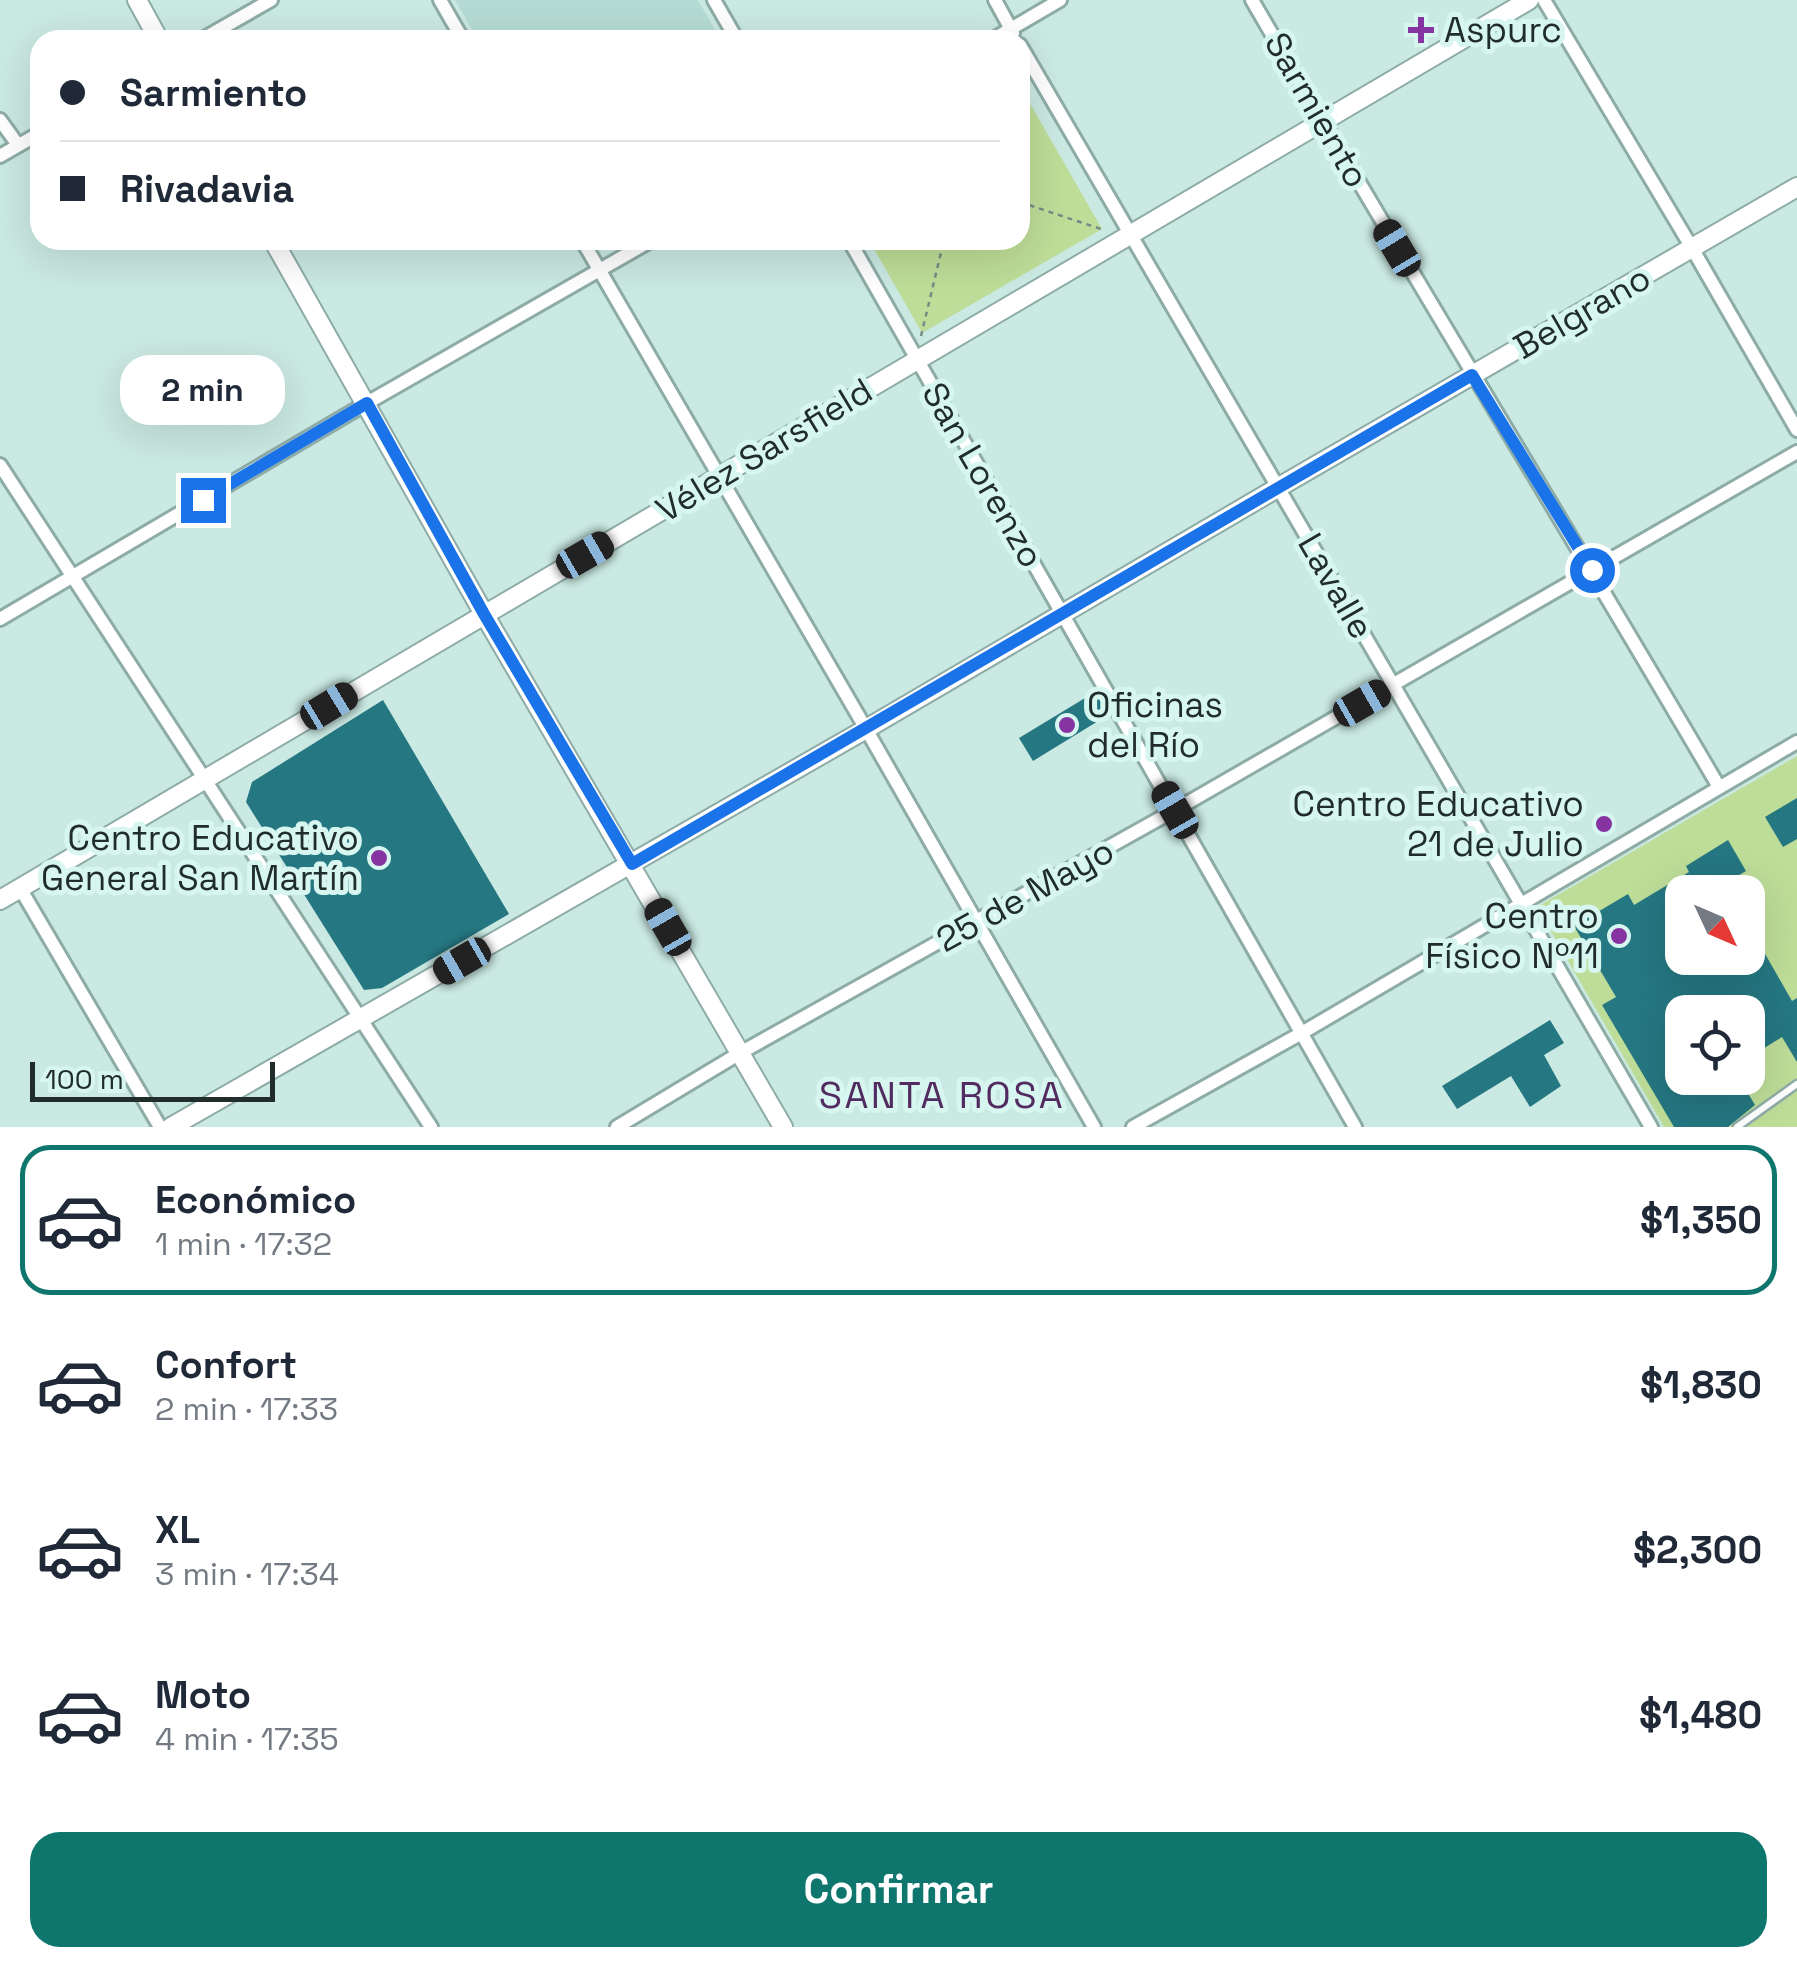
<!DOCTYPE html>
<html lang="es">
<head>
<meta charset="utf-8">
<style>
  :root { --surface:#fff; --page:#f2f2f3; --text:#1f2937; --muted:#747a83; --line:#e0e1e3; --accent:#0f766e }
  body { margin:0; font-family:"Space Grotesk",sans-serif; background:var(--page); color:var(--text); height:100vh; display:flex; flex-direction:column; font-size:38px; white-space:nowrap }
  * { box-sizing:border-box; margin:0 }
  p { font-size:32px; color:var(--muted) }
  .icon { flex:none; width:55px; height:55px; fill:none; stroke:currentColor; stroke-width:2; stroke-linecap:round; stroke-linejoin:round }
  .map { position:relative; height:1127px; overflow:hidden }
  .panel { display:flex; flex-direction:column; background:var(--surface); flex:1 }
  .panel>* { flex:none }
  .banner { position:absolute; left:30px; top:30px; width:1000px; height:220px; border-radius:30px; box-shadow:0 10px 40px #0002; display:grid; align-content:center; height:220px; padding:0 30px; background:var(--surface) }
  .needle { width:65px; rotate:134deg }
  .buttons { position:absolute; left:1665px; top:875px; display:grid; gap:20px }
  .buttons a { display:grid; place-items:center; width:100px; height:100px; border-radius:20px; background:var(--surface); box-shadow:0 10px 40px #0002; font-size:50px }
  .scale { position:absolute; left:30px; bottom:25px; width:245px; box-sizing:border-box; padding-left:10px; border:5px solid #212d2a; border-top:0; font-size:28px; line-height:35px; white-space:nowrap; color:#212d2a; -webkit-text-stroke:8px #d7f6f0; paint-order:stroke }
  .end { position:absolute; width:45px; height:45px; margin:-22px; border:12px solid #1a73e8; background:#fff; box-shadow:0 0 0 5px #fff }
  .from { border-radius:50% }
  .bubble { position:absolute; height:70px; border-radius:30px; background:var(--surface); box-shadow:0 10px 40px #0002; font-size:32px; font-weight:600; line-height:70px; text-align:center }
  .car { position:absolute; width:30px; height:60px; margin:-30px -15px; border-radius:12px; box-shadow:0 0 8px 2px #0007; background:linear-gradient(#222 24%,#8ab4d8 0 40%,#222 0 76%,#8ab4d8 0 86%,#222 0) }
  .banner b { display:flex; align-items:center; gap:35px; height:95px; font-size:38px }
  .banner b+b { border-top:2px solid var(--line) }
  .banner i { width:25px; height:25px; background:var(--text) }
  ul { padding:18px 0 0; list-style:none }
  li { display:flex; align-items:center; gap:30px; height:150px; margin:0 20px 15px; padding:0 10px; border:5px solid transparent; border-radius:30px }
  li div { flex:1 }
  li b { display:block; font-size:38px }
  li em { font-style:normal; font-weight:600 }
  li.on { border-color:var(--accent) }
  li>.icon { width:90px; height:90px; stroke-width:1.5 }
  .action { display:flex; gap:20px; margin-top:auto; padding:20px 30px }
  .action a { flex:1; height:115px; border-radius:30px; background:var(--accent); color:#fff; font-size:40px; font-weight:600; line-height:115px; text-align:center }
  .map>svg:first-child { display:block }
  .built { fill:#b5dcd4 }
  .green { fill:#bedd98; fill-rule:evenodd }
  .building { fill:#257782 }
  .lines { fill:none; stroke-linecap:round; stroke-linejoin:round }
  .service-casing { stroke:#8eaca6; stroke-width:11 }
  .minor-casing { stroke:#8eaca6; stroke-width:18 }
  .secondary-casing { stroke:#8eaca6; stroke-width:22 }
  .path { stroke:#758b86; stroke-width:2.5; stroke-dasharray:5 5; stroke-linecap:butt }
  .service { stroke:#fff; stroke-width:6 }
  .minor { stroke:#fff; stroke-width:12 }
  .secondary { stroke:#fff; stroke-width:18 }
  .route { stroke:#1a73e8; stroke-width:12 }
  .poi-dot { fill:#8734a3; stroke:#d7f6f0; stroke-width:4 }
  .labels { text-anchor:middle; stroke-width:10; stroke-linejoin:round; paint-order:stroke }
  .poi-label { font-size:35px; fill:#212d2a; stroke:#d7f6f0; text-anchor:end }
  .street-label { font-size:35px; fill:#212d2a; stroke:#d7f6f0 }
  .neighbourhood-label { font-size:38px; letter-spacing:2.5px; fill:#522b61; stroke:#d7f6f0 }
</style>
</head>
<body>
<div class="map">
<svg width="1797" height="1127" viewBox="0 0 1797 1127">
  <rect width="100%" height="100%" fill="#cae9e2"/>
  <!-- built -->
  <path class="built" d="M455,0H698L721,40H478Z"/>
  <!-- green -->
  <path class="green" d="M1020,86L1102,229L922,333L869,240H1020Z
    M1797,756V1127H1664L1537,907ZM1682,892H1748V958H1682ZM1682,1012H1748V1078H1682Z"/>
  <!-- building -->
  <path class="building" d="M1095,692L1108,715L1033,761L1019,738Z
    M383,700L509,914L382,988L364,990L246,802L252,782Z
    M1797,798V839L1783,847L1765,817Z
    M1728,840L1746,871L1724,884L1729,892H1682V958H1748V924L1792,1001L1797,998V1062L1782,1037L1748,1058V1012H1682V1078H1739L1755,1105L1728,1127H1674L1602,1005L1616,997L1574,926L1628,894L1634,905L1689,872L1686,866Z
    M1550,1020L1564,1043L1544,1055L1561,1086L1530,1107L1511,1076L1457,1109L1442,1086Z"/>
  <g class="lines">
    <defs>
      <path id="service" d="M1737,1127L1797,1084"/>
      <path id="minor" d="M440,0L463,40
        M714,0L737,40
        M995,0L1013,33
        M1252,0C1405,264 1565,524 1719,787
        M1544,0L1692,248L1797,430
        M201,40L271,0
        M992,40L1060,0
        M1020,45L1651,1127
        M0,120L18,145
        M0,156L40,133
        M582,240L866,729L1094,1127
        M849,240L1355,1127
        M0,465L431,1127
        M0,619L367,403L652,240
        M20,888L160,1127
        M617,1127L740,1053L1175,810L1797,452
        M1133,1127L1300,1034L1797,742"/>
      <path id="secondary" d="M137,0L159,40
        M273,240L484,614L783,1127
        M0,900L1529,0
        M171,1127L866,729L1279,487L1797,187"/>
    </defs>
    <!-- service casing -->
    <use href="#service" class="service-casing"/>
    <!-- minor casing -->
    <use href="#minor" class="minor-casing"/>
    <!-- secondary casing -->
    <use href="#secondary" class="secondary-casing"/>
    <!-- path -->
    <path class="path" d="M1020,202L1104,230
      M921,336L944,240"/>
    <!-- service -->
    <use href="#service" class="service"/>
    <!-- minor -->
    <use href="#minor" class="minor"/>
    <!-- secondary -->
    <use href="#secondary" class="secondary"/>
  </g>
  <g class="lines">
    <!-- route -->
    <path class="route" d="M203,500L367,403L484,614L632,864L1472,375L1592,570"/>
  </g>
  <!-- markers -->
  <g class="poi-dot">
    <path d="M1416 15h10v10h10v10h-10v10h-10v-10h-10v-10h10z"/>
    <circle cx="1067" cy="725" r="10"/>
    <circle cx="1604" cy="824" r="10"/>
    <circle cx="379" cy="858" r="10"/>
    <circle cx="1619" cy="936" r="10"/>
  </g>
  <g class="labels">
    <!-- poi labels -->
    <g class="poi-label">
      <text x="1444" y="42" text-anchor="start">Aspurc</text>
      <text x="1087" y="717" text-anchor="start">Oficinas<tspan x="1087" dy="40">del Río</tspan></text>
      <text x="1584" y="816">Centro Educativo<tspan x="1584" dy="40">21 de Julio</tspan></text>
      <text x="359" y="850">Centro Educativo<tspan x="359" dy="40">General San Martín</tspan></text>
      <text x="1599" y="928">Centro<tspan x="1599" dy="40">Físico Nº11</tspan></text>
    </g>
    <!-- street labels -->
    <g class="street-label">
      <text transform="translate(1317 110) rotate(60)" y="12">Sarmiento</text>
      <text transform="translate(1582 312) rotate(-30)" y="12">Belgrano</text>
      <text transform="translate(764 450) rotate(-31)" y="12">Vélez Sarsfield</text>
      <text transform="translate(983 475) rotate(60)" y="12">San Lorenzo</text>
      <text transform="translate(1336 586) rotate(60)" y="12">Lavalle</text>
      <text transform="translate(1025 895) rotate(-29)" y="12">25 de Mayo</text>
    </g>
    <!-- neighbourhood labels -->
    <g class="neighbourhood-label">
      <text x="942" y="1108">SANTA ROSA</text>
    </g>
  </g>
</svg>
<div class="buttons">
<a><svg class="needle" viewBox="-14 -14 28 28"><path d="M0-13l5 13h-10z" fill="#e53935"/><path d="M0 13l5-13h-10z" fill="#747a83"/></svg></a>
<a><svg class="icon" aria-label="locate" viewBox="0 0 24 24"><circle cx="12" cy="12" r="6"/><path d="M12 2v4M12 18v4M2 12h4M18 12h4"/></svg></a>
</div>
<div class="scale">100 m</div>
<i class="end from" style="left:1592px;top:570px"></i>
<i class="end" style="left:203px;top:500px"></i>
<div class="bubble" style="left:120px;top:355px;width:165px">2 min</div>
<i class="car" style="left:1397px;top:248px;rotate:329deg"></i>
<i class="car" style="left:585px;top:555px;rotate:60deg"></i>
<i class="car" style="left:1362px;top:703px;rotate:60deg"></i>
<i class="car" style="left:329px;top:706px;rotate:59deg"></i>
<i class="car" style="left:1175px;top:810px;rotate:330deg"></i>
<i class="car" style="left:668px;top:927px;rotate:330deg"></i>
<i class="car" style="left:462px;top:961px;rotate:240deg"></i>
<div class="banner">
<b><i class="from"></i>Sarmiento</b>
<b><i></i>Rivadavia</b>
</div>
</div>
<section class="panel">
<ul>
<li class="on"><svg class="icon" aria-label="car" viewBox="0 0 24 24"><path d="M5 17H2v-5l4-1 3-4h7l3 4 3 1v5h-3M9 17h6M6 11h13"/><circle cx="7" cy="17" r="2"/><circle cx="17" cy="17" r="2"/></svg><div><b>Económico</b><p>1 min · 17:32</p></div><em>$1,350</em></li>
<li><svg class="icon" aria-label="car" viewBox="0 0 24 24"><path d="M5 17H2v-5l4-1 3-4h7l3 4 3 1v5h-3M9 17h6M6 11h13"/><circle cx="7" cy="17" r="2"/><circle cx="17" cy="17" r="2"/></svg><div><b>Confort</b><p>2 min · 17:33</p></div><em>$1,830</em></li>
<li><svg class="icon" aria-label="car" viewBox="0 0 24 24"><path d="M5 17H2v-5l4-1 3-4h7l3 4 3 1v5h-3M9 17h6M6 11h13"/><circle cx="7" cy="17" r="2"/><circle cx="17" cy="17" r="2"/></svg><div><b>XL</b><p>3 min · 17:34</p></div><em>$2,300</em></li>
<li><svg class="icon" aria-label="car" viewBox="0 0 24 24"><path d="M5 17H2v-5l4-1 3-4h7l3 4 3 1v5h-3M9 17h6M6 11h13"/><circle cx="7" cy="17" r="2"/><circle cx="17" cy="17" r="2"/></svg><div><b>Moto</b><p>4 min · 17:35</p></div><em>$1,480</em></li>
</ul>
<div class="action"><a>Confirmar</a></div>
</section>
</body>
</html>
